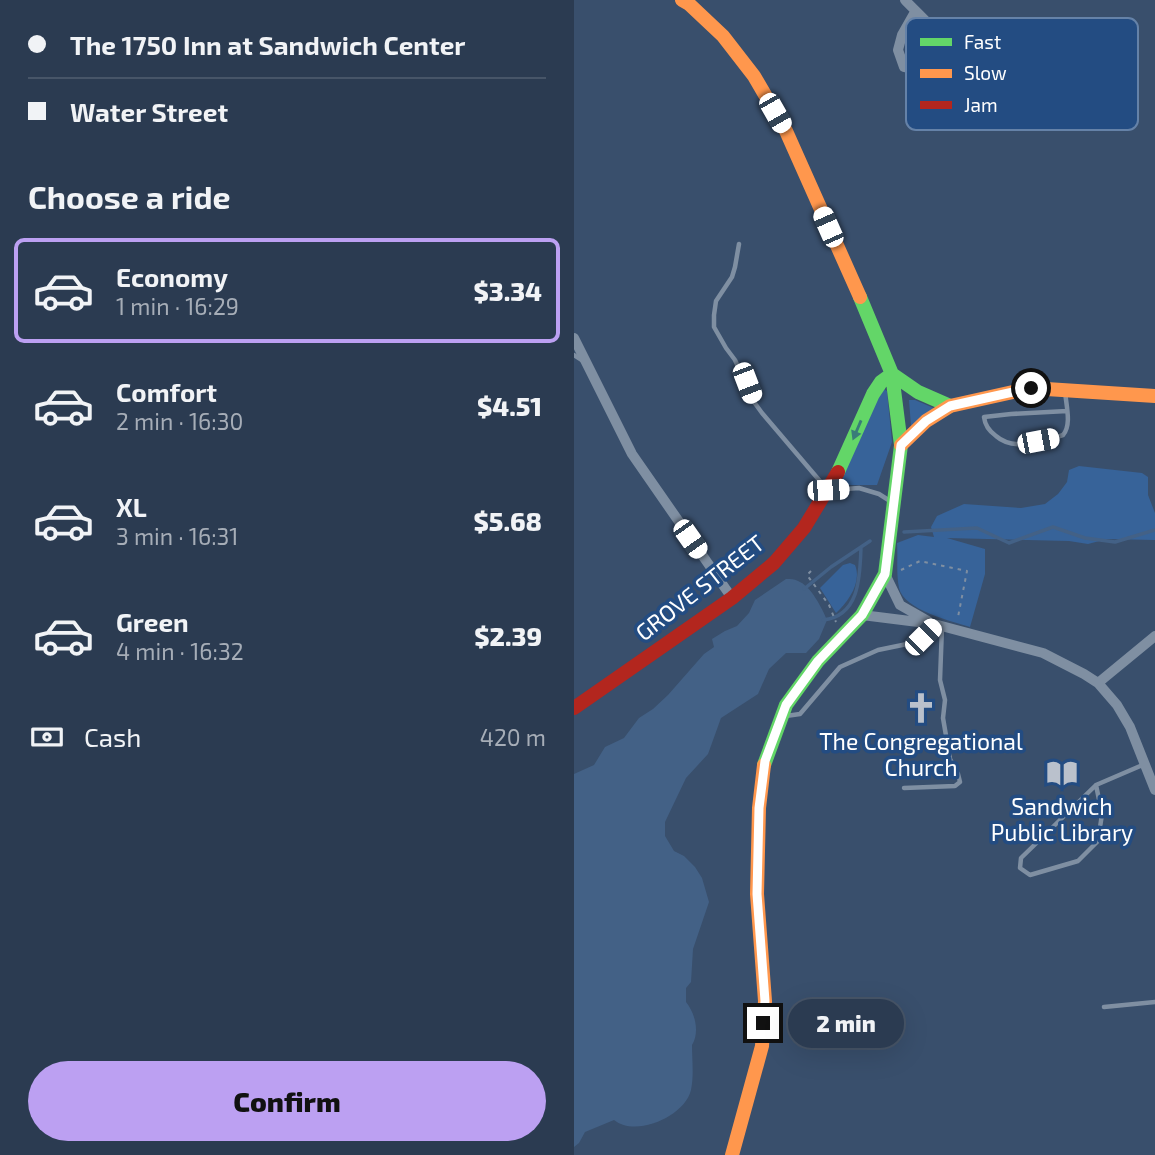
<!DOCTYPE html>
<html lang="en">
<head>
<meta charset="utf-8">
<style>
  :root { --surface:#2b3b51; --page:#37465b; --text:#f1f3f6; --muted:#a6adb7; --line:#475568; --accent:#bca0f2 }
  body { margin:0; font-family:"Exo 2",sans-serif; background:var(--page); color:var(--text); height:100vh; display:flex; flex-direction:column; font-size:26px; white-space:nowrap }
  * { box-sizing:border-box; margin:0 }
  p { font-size:23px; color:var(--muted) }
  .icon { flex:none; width:38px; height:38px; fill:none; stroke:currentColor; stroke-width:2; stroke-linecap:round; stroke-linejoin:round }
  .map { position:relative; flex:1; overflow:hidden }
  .sheet { display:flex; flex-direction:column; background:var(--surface); width:574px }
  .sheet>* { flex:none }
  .hud { display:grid; align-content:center; height:154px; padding:0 28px; background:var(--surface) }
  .end { position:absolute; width:32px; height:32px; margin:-16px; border:9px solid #fff; background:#111; box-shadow:0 0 0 4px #111 }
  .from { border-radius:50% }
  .bubble { position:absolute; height:49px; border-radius:24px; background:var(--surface); box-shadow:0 7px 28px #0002,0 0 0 2px var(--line); font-size:23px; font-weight:800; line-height:49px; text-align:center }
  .car { position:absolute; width:21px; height:42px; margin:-21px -10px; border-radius:9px; box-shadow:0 0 5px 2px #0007; background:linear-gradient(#fff 24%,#345 0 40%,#fff 0 76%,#345 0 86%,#fff 0) }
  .hud b { display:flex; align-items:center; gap:24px; height:66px; font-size:26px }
  .hud b+b { border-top:2px solid var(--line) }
  .hud i { width:18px; height:18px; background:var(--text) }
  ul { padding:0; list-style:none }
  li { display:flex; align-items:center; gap:21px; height:105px; margin:0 14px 10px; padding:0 14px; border:4px solid transparent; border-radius:10px }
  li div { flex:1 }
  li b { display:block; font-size:26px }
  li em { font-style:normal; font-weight:800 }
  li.current { border-color:var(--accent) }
  li>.icon { width:63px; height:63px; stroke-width:1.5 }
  h2 { padding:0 28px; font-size:32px; line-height:84px }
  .pay { display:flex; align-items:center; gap:18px; height:77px; padding:0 28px; font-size:26px }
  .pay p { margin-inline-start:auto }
  .primary-button { display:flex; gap:14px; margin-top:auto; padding:14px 28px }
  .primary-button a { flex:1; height:80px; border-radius:42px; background:var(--accent); color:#111; font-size:28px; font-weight:800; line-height:80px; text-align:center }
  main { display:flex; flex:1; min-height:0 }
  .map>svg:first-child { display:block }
  .green { fill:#376399 }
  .water { fill:#436186 }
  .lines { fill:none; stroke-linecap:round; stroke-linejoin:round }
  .stream { stroke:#436186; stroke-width:3.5 }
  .path { stroke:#7f8fa2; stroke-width:2; stroke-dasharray:3.5 5; stroke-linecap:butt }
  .lane { stroke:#7f8fa2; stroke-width:4.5 }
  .street { stroke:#7f8fa2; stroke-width:10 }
  .fast { stroke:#63d668; stroke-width:14 }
  .slow { stroke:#ff974d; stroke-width:14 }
  .jam { stroke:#b3261e; stroke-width:14 }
  .oneway { fill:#397c79 }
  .route { stroke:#fff; stroke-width:9 }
  .labels { text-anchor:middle; stroke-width:7; stroke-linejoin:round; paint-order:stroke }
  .street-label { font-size:23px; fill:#fff; stroke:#234c82 }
  .poi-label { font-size:23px; fill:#fff; stroke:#234c82 }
  .key { fill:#234c82; stroke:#6582a8; stroke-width:2 }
  .key-label { font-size:19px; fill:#fff }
</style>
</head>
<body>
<main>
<section class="sheet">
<div class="hud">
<b><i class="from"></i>The 1750 Inn at Sandwich Center</b>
<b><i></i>Water Street</b>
</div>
<h2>Choose a ride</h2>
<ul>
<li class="current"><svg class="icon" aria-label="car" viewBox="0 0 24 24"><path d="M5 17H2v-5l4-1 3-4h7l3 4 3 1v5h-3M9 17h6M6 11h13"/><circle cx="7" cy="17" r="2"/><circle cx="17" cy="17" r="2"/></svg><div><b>Economy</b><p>1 min · 16:29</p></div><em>$3.34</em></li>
<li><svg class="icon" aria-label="car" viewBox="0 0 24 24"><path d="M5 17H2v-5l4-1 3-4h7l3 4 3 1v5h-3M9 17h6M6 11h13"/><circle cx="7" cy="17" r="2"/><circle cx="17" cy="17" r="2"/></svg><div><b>Comfort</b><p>2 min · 16:30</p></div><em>$4.51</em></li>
<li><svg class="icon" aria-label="car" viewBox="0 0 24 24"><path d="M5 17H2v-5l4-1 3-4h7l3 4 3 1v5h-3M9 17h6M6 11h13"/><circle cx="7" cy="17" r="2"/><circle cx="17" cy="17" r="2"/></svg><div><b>XL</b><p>3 min · 16:31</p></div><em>$5.68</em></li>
<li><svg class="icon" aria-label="car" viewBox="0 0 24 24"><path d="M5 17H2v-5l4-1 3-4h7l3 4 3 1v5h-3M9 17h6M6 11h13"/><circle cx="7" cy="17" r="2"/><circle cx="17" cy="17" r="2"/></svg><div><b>Green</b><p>4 min · 16:32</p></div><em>$2.39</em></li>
</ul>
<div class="pay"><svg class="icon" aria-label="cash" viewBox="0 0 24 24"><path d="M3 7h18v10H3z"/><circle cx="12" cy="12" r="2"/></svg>Cash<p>420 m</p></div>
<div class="primary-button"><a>Confirm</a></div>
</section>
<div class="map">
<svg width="581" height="1155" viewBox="0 0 581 1155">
  <rect width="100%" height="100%" fill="#394f6c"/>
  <!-- green -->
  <path class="green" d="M310,389L313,391L318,442L303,485H265L306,391Z
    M335,400H341L362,409L337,426Z
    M505,466L568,473L574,477V495L581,513V540L533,539L514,544L495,541L373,538L411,549V574L396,627C377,621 330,610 325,588C322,574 324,557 323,543L344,535L360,537L357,527L363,516L390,504L447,508L471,504L484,494L493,482L495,470Z
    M276,563L281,565C288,582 275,601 262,613L246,588L269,565Z"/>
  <!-- water -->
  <path class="water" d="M212,579C217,579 220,579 224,581C237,586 248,608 253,620L245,639L232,653H212L195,669L184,694L147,718L134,754L112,778L91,822V836L100,851L110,856L121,867L128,878L135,902L119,949L117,982L112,988V1002C121,1013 126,1032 118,1045C118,1059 120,1076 117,1090C111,1116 62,1138 40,1120L11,1132L5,1143L0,1147V774L20,765L31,747L50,738L65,718L79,709L94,695L130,654L140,647L138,639L151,631L163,626L175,613L181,600Z"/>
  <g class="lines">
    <!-- stream -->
    <path class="stream" d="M330,532L403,528L435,543L479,527L511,538L541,542L581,530
      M230,589L257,567L296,541
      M249,620C286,616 286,576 287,547"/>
    <!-- path -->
    <path class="path" d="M327,570L346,561L393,571L384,617
      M237,571L233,575L255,605L262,622"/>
    <!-- lane -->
    <path class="lane" d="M165,244L161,267L158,277L142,301L140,315V327L152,348L161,360L180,402L188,413L251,487
      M0,355L9,361
      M491,391C492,405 498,425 489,435C469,441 440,452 422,436C415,431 411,426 410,417L437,414L493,411
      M258,490L285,488L305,494L316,501
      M212,716L226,714L266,667L304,650L338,643L349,637L359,626
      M522,785L528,814L524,841L504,861L456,875L446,868L447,858L522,785L571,764
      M330,788L381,786L386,782L384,774L376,759L369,718L371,700L366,680L368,627
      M530,1007L581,1002"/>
    <!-- street -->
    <path class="street" d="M331,0C339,9 365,32 368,42C369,48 366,58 362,63C354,71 340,70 330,67L324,50L328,35L341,12
      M0,338L58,454L158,598
      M311,574L326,605L354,621
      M288,615L360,624L469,653L510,674L524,683L543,705L556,727L581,790
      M524,683L581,636"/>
    <!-- fast -->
    <path class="fast" d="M264,472L299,394L307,382L318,374L344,392L376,406
      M190,765L212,705L244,661L288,615L311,574L327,445L318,374L286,297"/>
    <!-- slow -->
    <path class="slow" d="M108,0L115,4L149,36L180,76L212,131L286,297
      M327,445L352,421L376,406L457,388L581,396
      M158,1155L188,1046L191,1001L183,894L185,808L190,765"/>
    <!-- jam -->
    <path class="jam" d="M0,708L158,598L200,563L230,528L264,472"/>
  </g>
  <!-- one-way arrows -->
  <defs><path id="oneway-solid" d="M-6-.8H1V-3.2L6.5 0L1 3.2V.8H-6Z" transform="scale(1.75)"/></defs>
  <use class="oneway" href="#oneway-solid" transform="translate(283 430) rotate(113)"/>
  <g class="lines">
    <!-- route -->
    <path class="route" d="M189,1023L191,1001L183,894L185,808L191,761L212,705L244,661L288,615L311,574L327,445L352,421L376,406L457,388"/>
  </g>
  <!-- icons -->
  <defs>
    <symbol id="church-bare" viewBox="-9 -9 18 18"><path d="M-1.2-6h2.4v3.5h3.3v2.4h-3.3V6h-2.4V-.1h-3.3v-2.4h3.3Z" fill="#bac1cc" stroke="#234c82" stroke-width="2.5" paint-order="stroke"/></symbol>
    <symbol id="library-bare" viewBox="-9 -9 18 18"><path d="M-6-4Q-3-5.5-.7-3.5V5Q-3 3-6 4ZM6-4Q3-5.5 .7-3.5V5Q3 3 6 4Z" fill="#bac1cc" stroke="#234c82" stroke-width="2.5" paint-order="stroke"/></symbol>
  </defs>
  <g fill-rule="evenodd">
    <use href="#church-bare" x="325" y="686" width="44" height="44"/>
    <use href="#library-bare" x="466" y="751" width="44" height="44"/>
  </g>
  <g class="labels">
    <!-- street labels -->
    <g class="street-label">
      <text transform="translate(126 588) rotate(-38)" y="8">GROVE STREET</text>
    </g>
    <!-- poi labels -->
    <g class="poi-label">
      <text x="347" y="750">The Congregational<tspan x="347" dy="26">Church</tspan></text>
      <text x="488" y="815">Sandwich<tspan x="488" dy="26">Public Library</tspan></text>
    </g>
  </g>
  <!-- legend -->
  <rect x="332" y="18" width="232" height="112" rx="10" class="key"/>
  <rect x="346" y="38" width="32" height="8" fill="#63d668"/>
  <rect x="346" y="69" width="32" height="9" fill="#ff974d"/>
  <rect x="346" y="101" width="32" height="8" fill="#b3261e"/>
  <g class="key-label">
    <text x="390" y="49">Fast</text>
    <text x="390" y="80">Slow</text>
    <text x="390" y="112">Jam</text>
  </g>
</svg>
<i class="end from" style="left:457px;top:388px"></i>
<i class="end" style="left:189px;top:1023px"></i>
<div class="bubble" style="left:214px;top:999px;width:116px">2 min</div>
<i class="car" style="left:201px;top:113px;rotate:150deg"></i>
<i class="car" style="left:254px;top:227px;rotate:336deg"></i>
<i class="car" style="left:173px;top:383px;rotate:159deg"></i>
<i class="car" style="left:464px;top:441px;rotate:79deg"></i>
<i class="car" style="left:254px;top:490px;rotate:87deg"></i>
<i class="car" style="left:116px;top:539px;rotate:145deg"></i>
<i class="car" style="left:349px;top:637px;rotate:45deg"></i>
</div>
</main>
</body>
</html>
